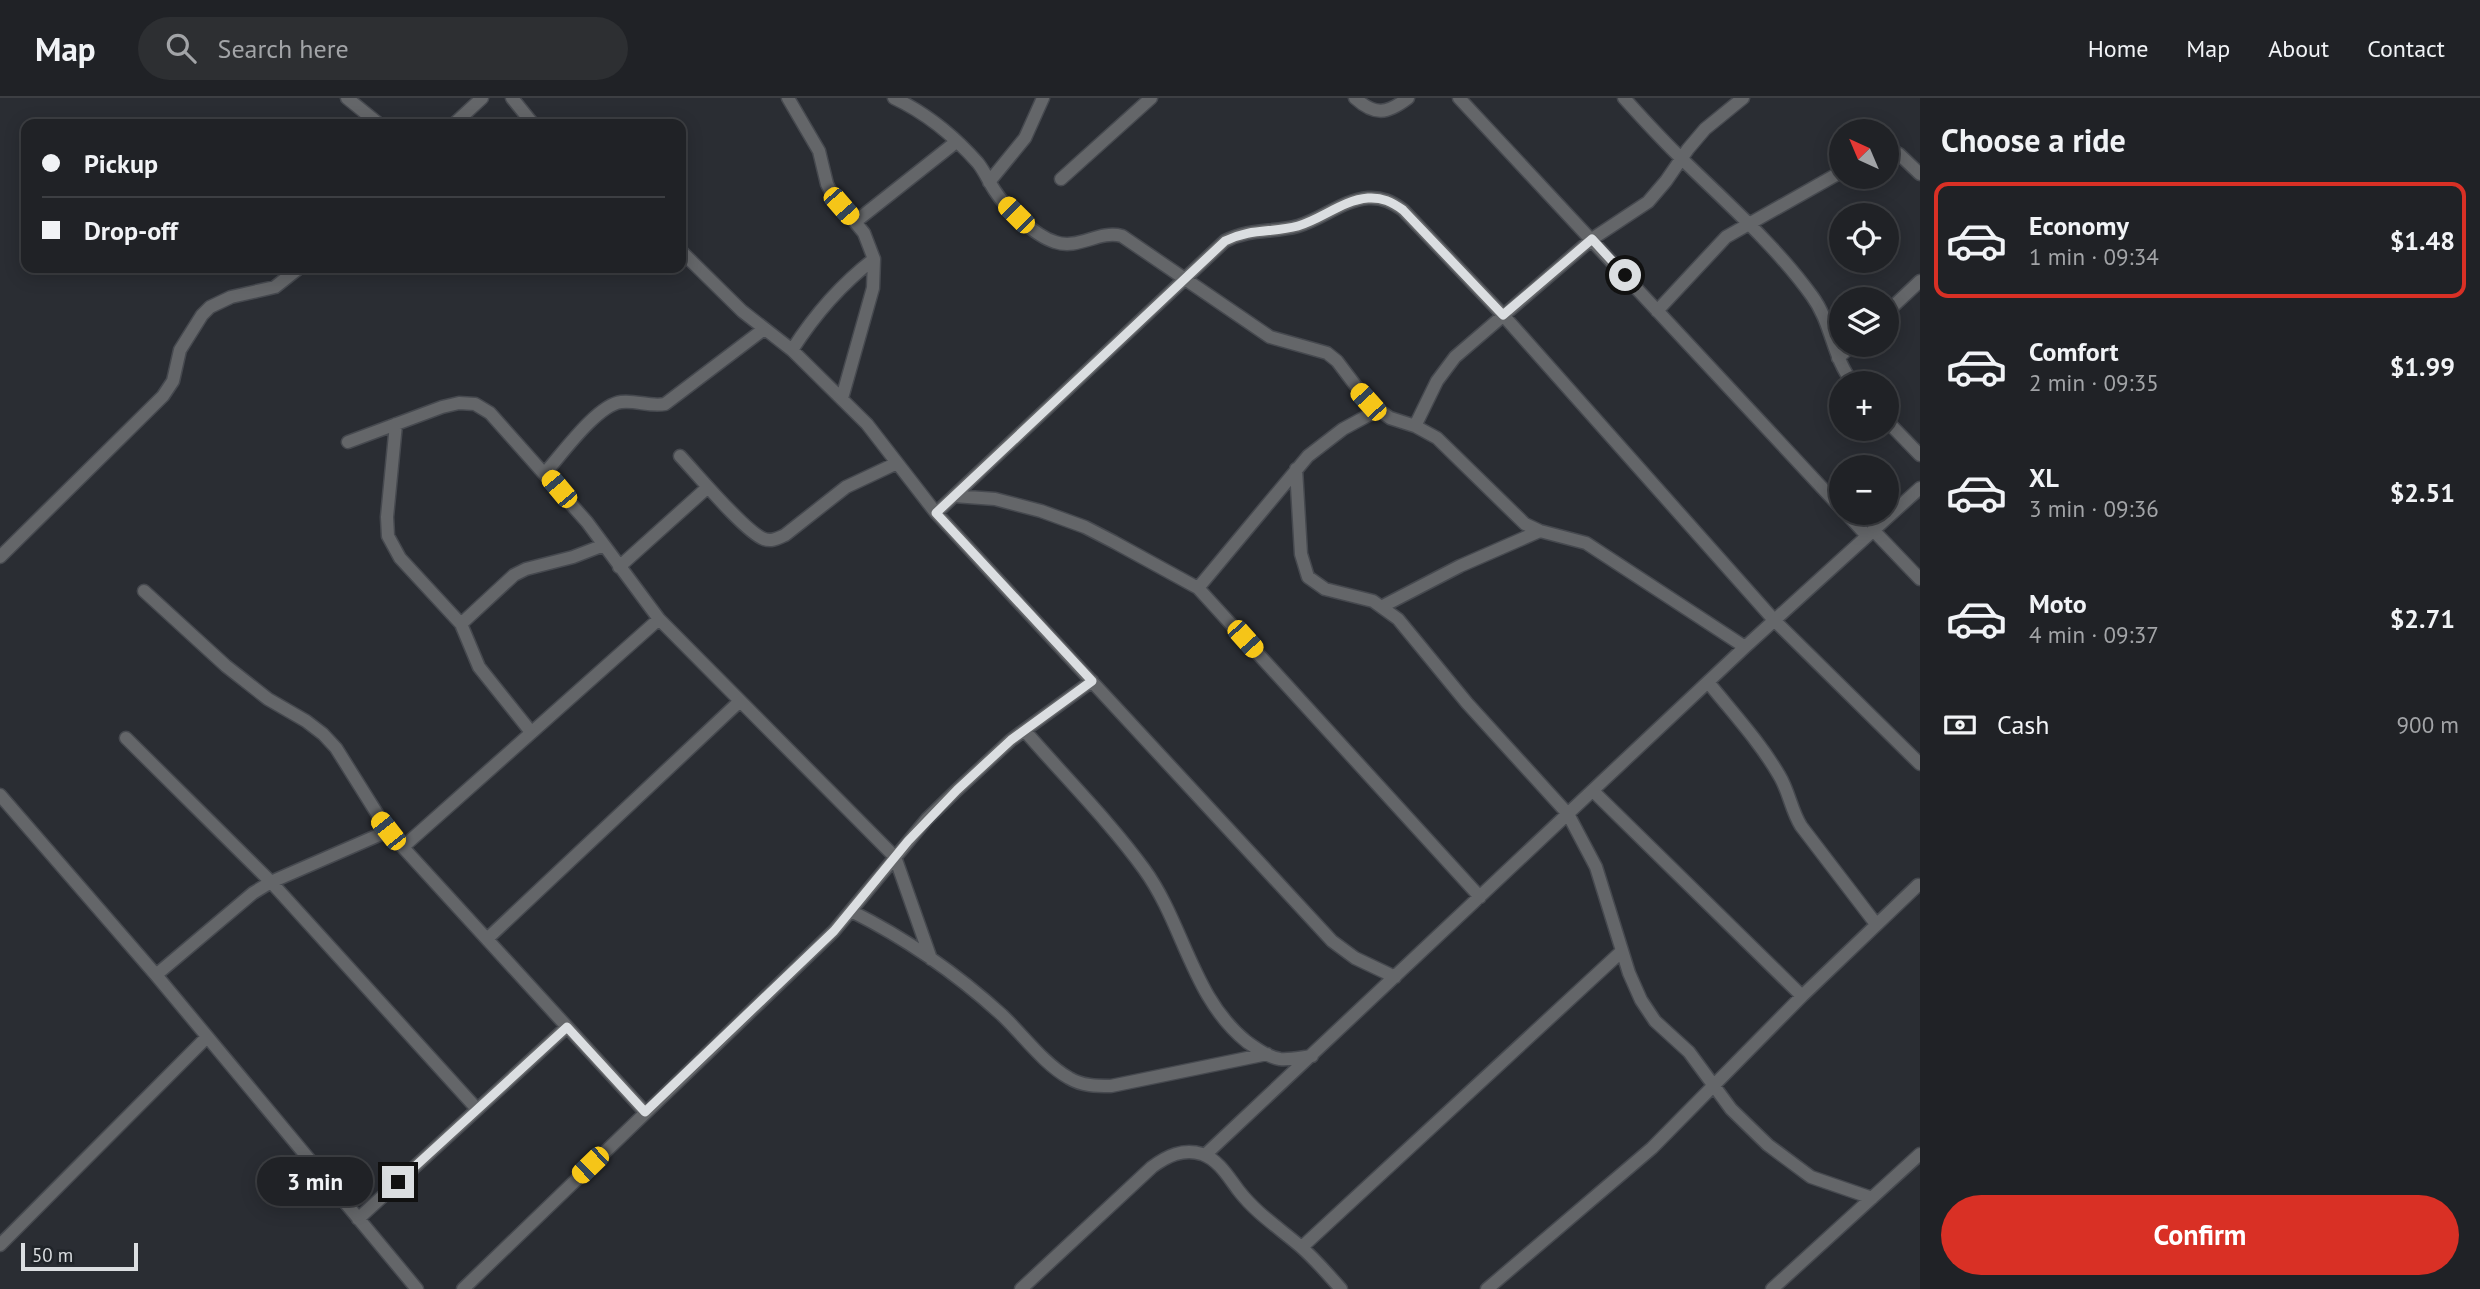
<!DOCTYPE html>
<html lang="en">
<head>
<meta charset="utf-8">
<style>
  :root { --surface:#202226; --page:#2d2f32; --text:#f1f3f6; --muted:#a2a4a7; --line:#3d3f43; --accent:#d93025 }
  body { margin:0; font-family:"PT Sans",sans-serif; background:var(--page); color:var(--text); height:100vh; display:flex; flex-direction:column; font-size:26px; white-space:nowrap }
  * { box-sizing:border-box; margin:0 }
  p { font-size:23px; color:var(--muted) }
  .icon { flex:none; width:38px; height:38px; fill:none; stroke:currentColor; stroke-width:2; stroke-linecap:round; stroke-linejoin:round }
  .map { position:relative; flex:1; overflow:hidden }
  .side { display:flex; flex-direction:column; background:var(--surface); width:560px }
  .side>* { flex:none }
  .top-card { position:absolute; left:21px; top:21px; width:665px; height:154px; border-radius:14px; box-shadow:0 4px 18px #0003,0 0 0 2px var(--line); display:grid; align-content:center; height:154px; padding:0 21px; background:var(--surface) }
  .needle { width:46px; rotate:316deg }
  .tools { position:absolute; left:1829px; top:21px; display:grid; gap:14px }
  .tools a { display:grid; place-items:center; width:70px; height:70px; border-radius:50%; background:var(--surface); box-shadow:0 4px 18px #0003,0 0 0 2px var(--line); font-size:35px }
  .scale { position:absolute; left:21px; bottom:18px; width:117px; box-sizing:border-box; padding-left:7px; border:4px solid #dbdee1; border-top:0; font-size:19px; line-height:24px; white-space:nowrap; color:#dbdee1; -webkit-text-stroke:5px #202429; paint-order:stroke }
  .end { position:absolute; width:32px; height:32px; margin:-16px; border:9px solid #dbdee1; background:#111; box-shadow:0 0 0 4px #111 }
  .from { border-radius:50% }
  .bubble { position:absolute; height:49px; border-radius:24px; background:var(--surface); box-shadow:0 4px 18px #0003,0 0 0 2px var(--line); font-size:23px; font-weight:800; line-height:49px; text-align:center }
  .car { position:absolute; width:21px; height:42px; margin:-21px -10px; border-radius:9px; box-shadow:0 0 5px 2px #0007; background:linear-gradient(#f5c518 24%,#345 0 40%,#f5c518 0 76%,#345 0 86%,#f5c518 0) }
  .top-card b { display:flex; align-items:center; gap:24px; height:66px; font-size:26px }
  .top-card b+b { border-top:2px solid var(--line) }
  .top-card i { width:18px; height:18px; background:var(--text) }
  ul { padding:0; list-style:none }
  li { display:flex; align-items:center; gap:21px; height:116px; margin:0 14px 10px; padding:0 7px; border:4px solid transparent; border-radius:14px }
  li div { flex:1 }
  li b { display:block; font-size:26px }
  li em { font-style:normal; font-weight:800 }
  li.active { border-color:var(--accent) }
  li>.icon { width:63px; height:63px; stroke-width:1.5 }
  h2 { padding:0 21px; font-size:32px; line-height:84px }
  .pay { display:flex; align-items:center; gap:18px; height:77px; padding:0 21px; font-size:26px }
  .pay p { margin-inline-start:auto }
  .action { display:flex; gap:14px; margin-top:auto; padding:14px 21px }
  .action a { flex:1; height:80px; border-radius:42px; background:var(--accent); color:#fff; font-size:28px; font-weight:800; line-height:80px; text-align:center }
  header { display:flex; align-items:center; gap:42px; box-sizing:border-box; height:98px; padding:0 35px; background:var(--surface); border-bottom:2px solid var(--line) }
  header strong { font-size:33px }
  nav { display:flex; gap:38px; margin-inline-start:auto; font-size:24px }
  .search { width:490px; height:63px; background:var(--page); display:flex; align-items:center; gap:18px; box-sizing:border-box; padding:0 24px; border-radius:38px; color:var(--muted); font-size:26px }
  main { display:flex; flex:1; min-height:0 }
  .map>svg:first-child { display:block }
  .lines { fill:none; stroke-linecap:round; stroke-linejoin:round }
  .street-casing { stroke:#46494f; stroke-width:15 }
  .street { stroke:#646669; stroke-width:12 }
  .route { stroke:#dbdee1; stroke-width:9 }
</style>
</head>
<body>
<header>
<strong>Map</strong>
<div class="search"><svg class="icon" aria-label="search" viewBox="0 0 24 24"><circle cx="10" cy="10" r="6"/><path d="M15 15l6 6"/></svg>Search here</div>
<nav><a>Home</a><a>Map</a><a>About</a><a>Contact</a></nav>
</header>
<main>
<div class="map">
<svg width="1920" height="1191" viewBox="0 0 1920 1191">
  <rect width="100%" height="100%" fill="#2a2d33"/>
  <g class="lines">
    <defs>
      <path id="street" d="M347,0L379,26
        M512,0L533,26
        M788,0L819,53L827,86L832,96L864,135L874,161L873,190L842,300
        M894,0C926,15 955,39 978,65C985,74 989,84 995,93C1006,110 1035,138 1055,144C1079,152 1098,132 1122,138L1270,239L1327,255L1337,263L1368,304L1390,320L1415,328L1437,340L1525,426L1540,433L1586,445L1745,549
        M1355,0C1375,18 1387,16 1408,0
        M1459,0L1841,410
        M1624,0C1643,21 1662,42 1683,62C1728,106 1775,147 1812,198C1832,225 1832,259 1853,285
        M454,26L482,0
        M1886,49L1899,56L1920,76
        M1061,81L1151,0
        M989,84L1025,40L1043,0
        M855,124L956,44
        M681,153L742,213L792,252L867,326L936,415L1332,843L1355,860L1395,879
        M1657,213L1726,139L1841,74
        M1886,215L1920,183
        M792,252C815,216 840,187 874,161
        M1838,260L1852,247
        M1886,322L1920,357
        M396,326L387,419L388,438L400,460L461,526L479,569L531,634
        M1415,328L1437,283L1455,259L1592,141L1648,104L1666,83L1688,51L1705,31L1743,0
        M348,344L442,309L459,305L475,306L490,315L587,424L659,521L895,759L931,861
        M680,358C696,375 745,434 764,441C772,444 778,440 785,437L846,389L897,365
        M1296,371L1301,456L1308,479L1325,491L1373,503L1398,521L1467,605L1568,716L1596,769L1629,875L1641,902L1655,923L1689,954L1731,1011L1768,1047L1811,1079L1872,1100
        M545,375C562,356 597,307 621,304C636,302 650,309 665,306L764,231
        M954,398L995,401L1041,413L1085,429L1114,444L1198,490L1480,799
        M936,415L1225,143C1250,130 1272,135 1298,128C1322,121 1343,102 1368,100C1382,99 1392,104 1403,112L1503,217L1774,522L1920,666
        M1846,415L1867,438
        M1873,432L1920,481
        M0,459L163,298L173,283L180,252L202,217L210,209L231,199L275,189L299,170
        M619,469L708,389
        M1198,490L1308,358L1343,331L1378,312
        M144,493L226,568L268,601L306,623L323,636L336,650L388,733L645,1014
        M1383,508L1460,468L1540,433
        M461,526L514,477L526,471L573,459L604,447
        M1708,584C1732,614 1760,644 1779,677C1789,693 1791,712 1801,728L1876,826
        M1025,633C1063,677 1110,724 1144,771C1184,826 1192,900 1247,944C1257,951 1268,959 1280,961C1291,962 1302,959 1312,958
        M126,640L271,784L477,1011
        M1593,693L1802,898
        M0,697L156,877L417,1191
        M403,749L659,521
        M851,813C905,840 957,876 1002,917C1024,938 1043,965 1069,980C1082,988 1097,988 1111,988L1267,956
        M487,841L740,603
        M156,877L253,795L271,784L388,733
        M1205,1057L1745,549L1920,390
        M358,1121L567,929
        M0,1147L207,939
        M1302,1149L1622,853
        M463,1191L834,833L927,721L957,692L1011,642L1092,583
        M1021,1191L1152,1069C1167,1058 1183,1050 1202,1056C1219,1062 1229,1080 1239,1093C1256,1115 1279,1130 1300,1148C1315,1161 1328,1176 1341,1191
        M1487,1191L1652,1050L1802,898L1918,787
        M1772,1191L1920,1056"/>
    </defs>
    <!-- street casing -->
    <use href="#street" class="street-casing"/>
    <!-- street -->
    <use href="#street" class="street"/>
  </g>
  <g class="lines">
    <!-- route -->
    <path class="route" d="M398,1084L567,929L645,1014L834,833L908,743L957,692L1011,642L1092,583L936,415L1225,143C1251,130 1272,135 1298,128C1322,121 1343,102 1368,100C1382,99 1392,104 1403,112L1503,217L1592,141L1625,177"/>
  </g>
</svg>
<div class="tools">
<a><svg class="needle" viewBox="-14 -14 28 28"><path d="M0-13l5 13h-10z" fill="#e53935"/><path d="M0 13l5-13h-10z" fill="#a2a4a7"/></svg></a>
<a><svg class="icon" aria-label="locate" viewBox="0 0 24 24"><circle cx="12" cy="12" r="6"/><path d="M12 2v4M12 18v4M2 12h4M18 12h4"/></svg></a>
<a><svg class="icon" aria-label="layers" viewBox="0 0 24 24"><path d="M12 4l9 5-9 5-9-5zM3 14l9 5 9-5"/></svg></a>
<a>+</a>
<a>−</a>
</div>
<div class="scale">50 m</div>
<i class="end from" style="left:1625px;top:177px"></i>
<i class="end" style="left:398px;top:1084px"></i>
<div class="bubble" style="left:257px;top:1059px;width:116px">3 min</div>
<i class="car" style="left:841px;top:108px;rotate:139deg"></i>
<i class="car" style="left:1016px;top:117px;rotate:315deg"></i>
<i class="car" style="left:1368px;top:304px;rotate:318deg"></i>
<i class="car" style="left:559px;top:391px;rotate:320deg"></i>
<i class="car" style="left:1245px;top:541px;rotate:138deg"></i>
<i class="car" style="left:388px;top:733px;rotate:322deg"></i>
<i class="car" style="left:590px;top:1067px;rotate:226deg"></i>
<div class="top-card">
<b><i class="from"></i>Pickup</b>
<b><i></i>Drop-off</b>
</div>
</div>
<section class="side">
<h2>Choose a ride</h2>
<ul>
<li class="active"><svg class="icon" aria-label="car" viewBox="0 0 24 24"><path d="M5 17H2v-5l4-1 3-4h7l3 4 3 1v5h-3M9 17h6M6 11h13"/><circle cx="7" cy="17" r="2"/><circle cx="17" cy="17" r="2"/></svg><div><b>Economy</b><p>1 min · 09:34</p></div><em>$1.48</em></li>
<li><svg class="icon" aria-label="car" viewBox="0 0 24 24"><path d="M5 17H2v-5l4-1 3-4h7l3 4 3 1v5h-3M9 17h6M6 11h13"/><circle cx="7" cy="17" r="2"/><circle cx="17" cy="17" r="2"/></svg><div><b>Comfort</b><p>2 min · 09:35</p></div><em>$1.99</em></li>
<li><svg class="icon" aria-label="car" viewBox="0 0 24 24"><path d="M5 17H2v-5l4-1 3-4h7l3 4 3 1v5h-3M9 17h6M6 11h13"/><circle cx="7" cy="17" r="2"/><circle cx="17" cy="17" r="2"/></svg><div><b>XL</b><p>3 min · 09:36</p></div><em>$2.51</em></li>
<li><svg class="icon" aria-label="car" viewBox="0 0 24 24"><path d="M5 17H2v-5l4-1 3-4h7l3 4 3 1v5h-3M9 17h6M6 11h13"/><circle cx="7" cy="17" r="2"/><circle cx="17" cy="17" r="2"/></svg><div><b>Moto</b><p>4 min · 09:37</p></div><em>$2.71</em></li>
</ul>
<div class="pay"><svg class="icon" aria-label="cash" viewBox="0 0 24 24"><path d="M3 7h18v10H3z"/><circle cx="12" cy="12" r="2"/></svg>Cash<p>900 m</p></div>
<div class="action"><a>Confirm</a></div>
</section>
</main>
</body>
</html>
